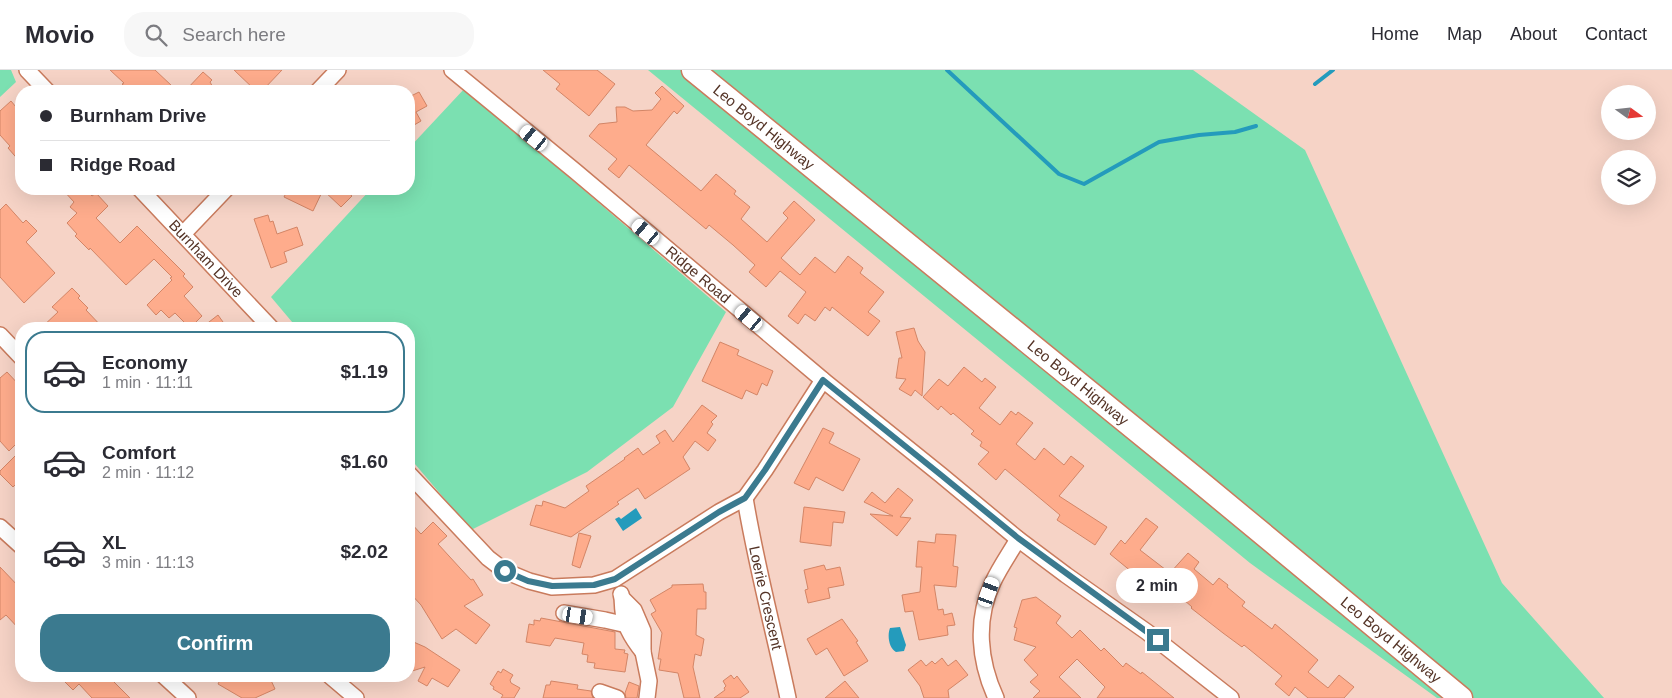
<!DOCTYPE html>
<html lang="en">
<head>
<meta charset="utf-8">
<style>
  :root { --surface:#fff; --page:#f7f7f7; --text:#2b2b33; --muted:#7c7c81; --line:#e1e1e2; --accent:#3b7a8f }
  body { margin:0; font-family:Arial,sans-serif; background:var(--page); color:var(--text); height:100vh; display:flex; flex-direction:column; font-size:19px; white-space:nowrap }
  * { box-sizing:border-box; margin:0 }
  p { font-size:16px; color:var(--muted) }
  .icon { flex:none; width:28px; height:28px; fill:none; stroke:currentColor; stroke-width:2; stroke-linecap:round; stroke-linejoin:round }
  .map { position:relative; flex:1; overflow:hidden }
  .details { position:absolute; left:15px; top:252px; width:400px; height:360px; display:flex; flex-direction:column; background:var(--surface); border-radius:20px; box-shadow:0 5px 20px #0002 }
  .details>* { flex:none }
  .guide { position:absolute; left:15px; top:15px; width:400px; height:110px; border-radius:20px; box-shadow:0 5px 20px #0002; display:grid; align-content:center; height:110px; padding:0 25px; background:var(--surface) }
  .needle { width:32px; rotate:105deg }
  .fabs { position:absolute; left:1601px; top:15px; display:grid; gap:10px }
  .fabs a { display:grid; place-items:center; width:55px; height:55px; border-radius:50%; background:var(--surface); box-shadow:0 5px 20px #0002; font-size:25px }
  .end { position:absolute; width:22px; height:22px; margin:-11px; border:6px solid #3b7a8f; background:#fff; box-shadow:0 0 0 2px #fff }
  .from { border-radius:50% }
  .bubble { position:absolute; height:35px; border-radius:18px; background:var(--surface); box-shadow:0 5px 20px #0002; font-size:16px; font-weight:700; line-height:35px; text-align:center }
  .car { position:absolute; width:15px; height:30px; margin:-15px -8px; border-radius:6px; box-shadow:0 0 4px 1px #0007; background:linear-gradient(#fff 24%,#345 0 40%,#fff 0 76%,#345 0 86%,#fff 0) }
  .guide b { display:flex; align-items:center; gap:18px; height:48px; font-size:19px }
  .guide b+b { border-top:1px solid var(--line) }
  .guide i { width:12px; height:12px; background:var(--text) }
  ul { padding:9px 0 0; list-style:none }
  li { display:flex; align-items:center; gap:15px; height:82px; margin:0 10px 8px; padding:0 15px; border:2px solid transparent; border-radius:20px }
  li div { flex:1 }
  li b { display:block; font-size:19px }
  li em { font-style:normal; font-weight:700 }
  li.current { border-color:var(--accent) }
  li>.icon { width:45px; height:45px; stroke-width:1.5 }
  .cta { display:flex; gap:10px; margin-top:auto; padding:10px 25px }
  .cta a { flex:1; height:58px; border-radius:20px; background:var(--accent); color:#fff; font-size:20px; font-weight:700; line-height:58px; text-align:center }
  header { display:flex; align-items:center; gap:30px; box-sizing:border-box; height:70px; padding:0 25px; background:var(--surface); border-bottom:1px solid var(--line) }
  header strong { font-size:24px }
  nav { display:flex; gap:28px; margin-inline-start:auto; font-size:18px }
  .search { width:350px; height:45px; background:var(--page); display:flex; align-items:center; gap:12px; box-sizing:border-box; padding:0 18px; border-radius:20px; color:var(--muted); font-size:19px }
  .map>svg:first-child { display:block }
  .green { fill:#7be0b1 }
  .water { fill:#249bbc }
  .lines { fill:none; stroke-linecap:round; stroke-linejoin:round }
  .stream { stroke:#249bbc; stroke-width:4 }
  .building { fill:#feac8c; stroke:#d38566 }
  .minor-casing { stroke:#c97b5d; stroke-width:18 }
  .highway-casing { stroke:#c97b5d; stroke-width:25 }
  .minor { stroke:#fff; stroke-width:15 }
  .highway { stroke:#fff; stroke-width:22 }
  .route { stroke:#3b7a8f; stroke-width:6 }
  .labels { text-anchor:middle; stroke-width:5; stroke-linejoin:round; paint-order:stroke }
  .street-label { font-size:15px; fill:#543326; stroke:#f6e5de }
</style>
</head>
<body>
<header>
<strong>Movio</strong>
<div class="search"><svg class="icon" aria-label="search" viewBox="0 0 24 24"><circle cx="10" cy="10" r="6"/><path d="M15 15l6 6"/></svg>Search here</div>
<nav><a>Home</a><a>Map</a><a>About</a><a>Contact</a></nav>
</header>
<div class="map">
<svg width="1672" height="628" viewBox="0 0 1672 628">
  <rect width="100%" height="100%" fill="#f6d3c6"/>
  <!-- green -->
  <path class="green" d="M0,0H11L16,12L0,27Z
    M648,0H1193L1305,80L1502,513L1604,628H1437L1250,493Z
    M465,18L726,242L673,337L587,402L471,460L409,387V259H298L271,227L371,119H409V78Z"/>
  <!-- water -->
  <path class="water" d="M636,438L642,448L623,461L615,449L619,447L621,449Z
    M900,557L906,575L904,581L896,582C889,578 887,566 890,558Z"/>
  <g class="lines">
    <!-- stream -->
    <path class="stream" d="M947,0L1059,104L1084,114L1159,72L1199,65L1235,62L1256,56
      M1315,14L1333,0"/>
  </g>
  <!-- building -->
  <path class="building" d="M110,0H155L172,16L168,21H130L122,14L124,13Z
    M234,0H282L262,21H256Z
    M543,0H597L615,14L589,46L556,19L560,14Z
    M203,2L212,10L210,12L215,21H185Z
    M662,16L684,36L677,44L674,41L646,75L701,121L716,104L736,121L734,124L750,137L741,149L767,172L788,148L783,143L794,131L815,150L781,188L800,205L815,187L835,203L848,186L863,198L860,203L884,222L868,242L880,251L868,266L832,237L830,241L825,237L815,251L805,244L798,254L788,246L806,222L780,201L766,217L749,202L755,195L733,175L709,155L706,159L629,95L619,108L608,99L617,89L589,66L599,54L617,52L616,37H625L633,41L652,40L661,29L655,23Z
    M419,22L427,36L416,42L421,51L409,58V27Z
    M11,31L21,43V93L8,78L10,76L0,65V41Z
    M62,119H85L92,126L96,123L108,136L96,148L120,173L137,156L185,204L183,206L193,217L184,226L202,246L190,258L175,243L169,248L161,240L156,245L147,235L172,210L170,208L172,207L154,189L126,215L90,178L89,180L75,166L77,164L67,153L77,143L70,137L74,132Z
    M288,119H344L352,126L341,137L323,120L313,141L284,127Z
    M6,134L23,153L26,150L37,161L26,172L55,203L24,233L0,207V140Z
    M268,145L270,152L273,151L277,164L297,157L303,175L284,182L287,192L271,198L254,149Z
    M72,218L80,226L78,228L88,238L86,240L104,259H40L58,242L52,237Z
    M218,245L228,259H200Z
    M914,258L918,271L925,282L922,326L915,320L911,326L899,319L906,309L896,308L899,288H902L896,262Z
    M720,272L739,280L737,285L773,301L767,316L762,313L757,325L746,320L742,329L702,311Z
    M964,297L982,312L985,308L996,317L979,338L1000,355L1011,341L1016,345L1018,342L1033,353L1016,374L1035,390L1044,378L1064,395L1071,386L1084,396L1059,426L1107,457L1095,475L1057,450L1060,445L1005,399L996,410L978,394L989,382L980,376L982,372L971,364L974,361L953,343L951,345L941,336L938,340L923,327L939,309L948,316Z
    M7,302L21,317V369L9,381L0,371V308Z
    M702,335L717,346L711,352L713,354L707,363L716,370L708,381L695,371L683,387L690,399L645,429L638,418L617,432L619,434L571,467L530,455L536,435L542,436L543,431L565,438L589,421L586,416L625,389L624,388L638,378L643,385L660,373L656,366L665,360L673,372Z
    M823,358L834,363L829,373L860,389L843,421L816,407L809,420L794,413Z
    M21,380V409L13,417L0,404V401Z
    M898,418L913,430L900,447L911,448L897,466L870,444L893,446L864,432L872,422L885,433Z
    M804,437L845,442L843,453L833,452L831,476L800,472Z
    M1146,448L1158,457L1140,480L1170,503L1188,483L1199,492L1194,499L1213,515L1219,508L1228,515L1227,517L1245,532L1242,536L1272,559L1275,554L1318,590L1308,602L1328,618L1339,605L1354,617L1344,628H1308L1295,617L1289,626L1275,614L1282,606L1244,575L1242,577L1223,563L1191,538L1192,537L1175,522L1172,525L1148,505L1143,511L1110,484L1121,470L1125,474Z
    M409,451L421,464L433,452L447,466L438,474L471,510L473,509L483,525L464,536L490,555L476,574L456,559L442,569L421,535L409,522Z
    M579,463L591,466L580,498L572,495Z
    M936,464L956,465L953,496L958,497L956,517L934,515L938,540L943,539L944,545L952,543L955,555L947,556L948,565L919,570L913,541L905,542L902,525L920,522L922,497H916L918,471L935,473Z
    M824,495L826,500L840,497L844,515L828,518L830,528L808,533L805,520L808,519L804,500Z
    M0,497L21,519V561L6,545L0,550Z
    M703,514L704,522H706V539H697L696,565L704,569L701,586L695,584L693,597L700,628H684L678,603L659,600L661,589H658L662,563L651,544L656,541L650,530L672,517V515Z
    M1036,527L1061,546L1056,553L1072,568L1080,560L1101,581L1104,578L1123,597L1126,593L1141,604L1142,602L1174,628H1097L1105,617L1077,589L1059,607L1081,628H1033L1040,621L1030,612L1038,605L1024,590L1036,577L1014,570L1017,558L1014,557L1022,530Z
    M541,548L615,562V579L625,580L624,583L628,584L625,602L594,598L595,593L587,592L588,585L582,584L584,573L555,568L550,576L526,572L529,554L534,555V550L540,551Z
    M842,549L858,571L856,572L868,591L844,606L827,578L816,585L807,569Z
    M409,570L425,577L460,600L448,617L432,608L427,616L418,611L425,597L409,602Z
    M942,588L948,596L956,590L968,605L948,620L949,628H924L920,616L908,600L921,590L926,596L932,591L935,594Z
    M503,599L513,605L510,610L511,613L520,618L514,628H501L503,625L493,619L494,617L490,614L498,601L501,603Z
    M731,605L734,609L737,606L749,622L740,628H714L725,620L724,618L726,616L723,611Z
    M59,606H119L114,612L130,628H92L79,614L73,620Z
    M222,606H269L275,619L255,628H242L218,614Z
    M551,611L578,615L577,619L591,621L593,628H543L546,615H550Z
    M845,611L859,628H825Z
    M629,612L639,616L637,628H626L625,623Z"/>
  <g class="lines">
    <defs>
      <g id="minor">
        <path d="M27,0L47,21"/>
        <path id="s1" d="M452,0L575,101L823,310L941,405L1018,469L1066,505L1147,562L1231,628"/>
        <path d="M318,21L338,0"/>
        <path id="s2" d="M140,119L272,259"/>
        <path d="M183,164L226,119"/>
        <path d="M0,265L21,287"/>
        <path d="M409,404L488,488L505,501L529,511L552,517L594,515L615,509L719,442L745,428L765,400L823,310"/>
        <path id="s3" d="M745,428C756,495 774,561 788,628"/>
        <path d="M0,457L21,476"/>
        <path d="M621,524C623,530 622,535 623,541C624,556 634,571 643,582"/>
        <path d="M623,529L634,540L643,561V582L649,611L647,628"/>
        <path d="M564,543L605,550L627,555L633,553"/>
        <path d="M164,606L188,628"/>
        <path d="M330,606L356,628"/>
        <path d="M600,622L617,628"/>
        <path d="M996,628C979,591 975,550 993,512C1000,497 1010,483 1018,469"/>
      </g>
      <g id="highway">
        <path id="s4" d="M693,0L1200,412L1461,628"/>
      </g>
    </defs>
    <!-- minor casing -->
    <use href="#minor" class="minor-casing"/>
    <!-- highway casing -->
    <use href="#highway" class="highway-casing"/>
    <!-- minor -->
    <use href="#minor" class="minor"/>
    <!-- highway -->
    <use href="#highway" class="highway"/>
  </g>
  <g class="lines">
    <!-- route -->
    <path class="route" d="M505,501L528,511L552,516L594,515L615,509L719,442L745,428L765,400L823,310L941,405L1018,468L1158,570"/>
  </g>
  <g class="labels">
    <!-- street labels -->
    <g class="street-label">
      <text dy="5" stroke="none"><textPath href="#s4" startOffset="91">Leo Boyd Highway</textPath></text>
      <text dy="5" stroke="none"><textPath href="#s2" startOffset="96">Burnham Drive</textPath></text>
      <text dy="5" stroke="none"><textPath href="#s1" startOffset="320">Ridge Road</textPath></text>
      <text dy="5" stroke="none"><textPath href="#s4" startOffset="496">Leo Boyd Highway</textPath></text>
      <text dy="5" stroke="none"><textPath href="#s3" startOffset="102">Loerie Crescent</textPath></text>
      <text dy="5" stroke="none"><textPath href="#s4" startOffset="901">Leo Boyd Highway</textPath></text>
    </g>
  </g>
</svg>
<div class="fabs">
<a><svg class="needle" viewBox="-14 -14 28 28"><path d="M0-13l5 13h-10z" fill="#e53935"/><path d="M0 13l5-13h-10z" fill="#7c7c81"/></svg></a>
<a><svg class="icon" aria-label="layers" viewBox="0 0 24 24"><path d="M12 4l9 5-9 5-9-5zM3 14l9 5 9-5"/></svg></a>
</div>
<i class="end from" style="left:505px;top:501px"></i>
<i class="end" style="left:1158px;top:570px"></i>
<div class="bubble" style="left:1116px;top:498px;width:82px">2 min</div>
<i class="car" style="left:534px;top:68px;rotate:309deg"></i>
<i class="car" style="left:646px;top:162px;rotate:310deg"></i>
<i class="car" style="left:749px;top:248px;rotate:310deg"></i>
<i class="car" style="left:989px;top:522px;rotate:20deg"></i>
<i class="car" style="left:578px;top:546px;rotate:99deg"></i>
<div class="guide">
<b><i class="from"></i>Burnham Drive</b>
<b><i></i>Ridge Road</b>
</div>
<section class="details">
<ul>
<li class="current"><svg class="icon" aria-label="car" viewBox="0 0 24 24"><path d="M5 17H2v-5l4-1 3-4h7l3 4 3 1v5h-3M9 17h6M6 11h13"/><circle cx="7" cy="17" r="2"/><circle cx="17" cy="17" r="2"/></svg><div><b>Economy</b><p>1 min · 11:11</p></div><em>$1.19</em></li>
<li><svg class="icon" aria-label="car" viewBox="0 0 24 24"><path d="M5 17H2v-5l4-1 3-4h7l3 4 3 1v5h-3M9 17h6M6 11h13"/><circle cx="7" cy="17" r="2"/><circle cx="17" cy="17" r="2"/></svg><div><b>Comfort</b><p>2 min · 11:12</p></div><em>$1.60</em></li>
<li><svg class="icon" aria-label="car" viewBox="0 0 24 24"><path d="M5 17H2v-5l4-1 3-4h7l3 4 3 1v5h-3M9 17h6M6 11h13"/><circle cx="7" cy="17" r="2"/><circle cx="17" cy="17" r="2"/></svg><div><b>XL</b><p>3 min · 11:13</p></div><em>$2.02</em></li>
</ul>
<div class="cta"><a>Confirm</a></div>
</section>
</div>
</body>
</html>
